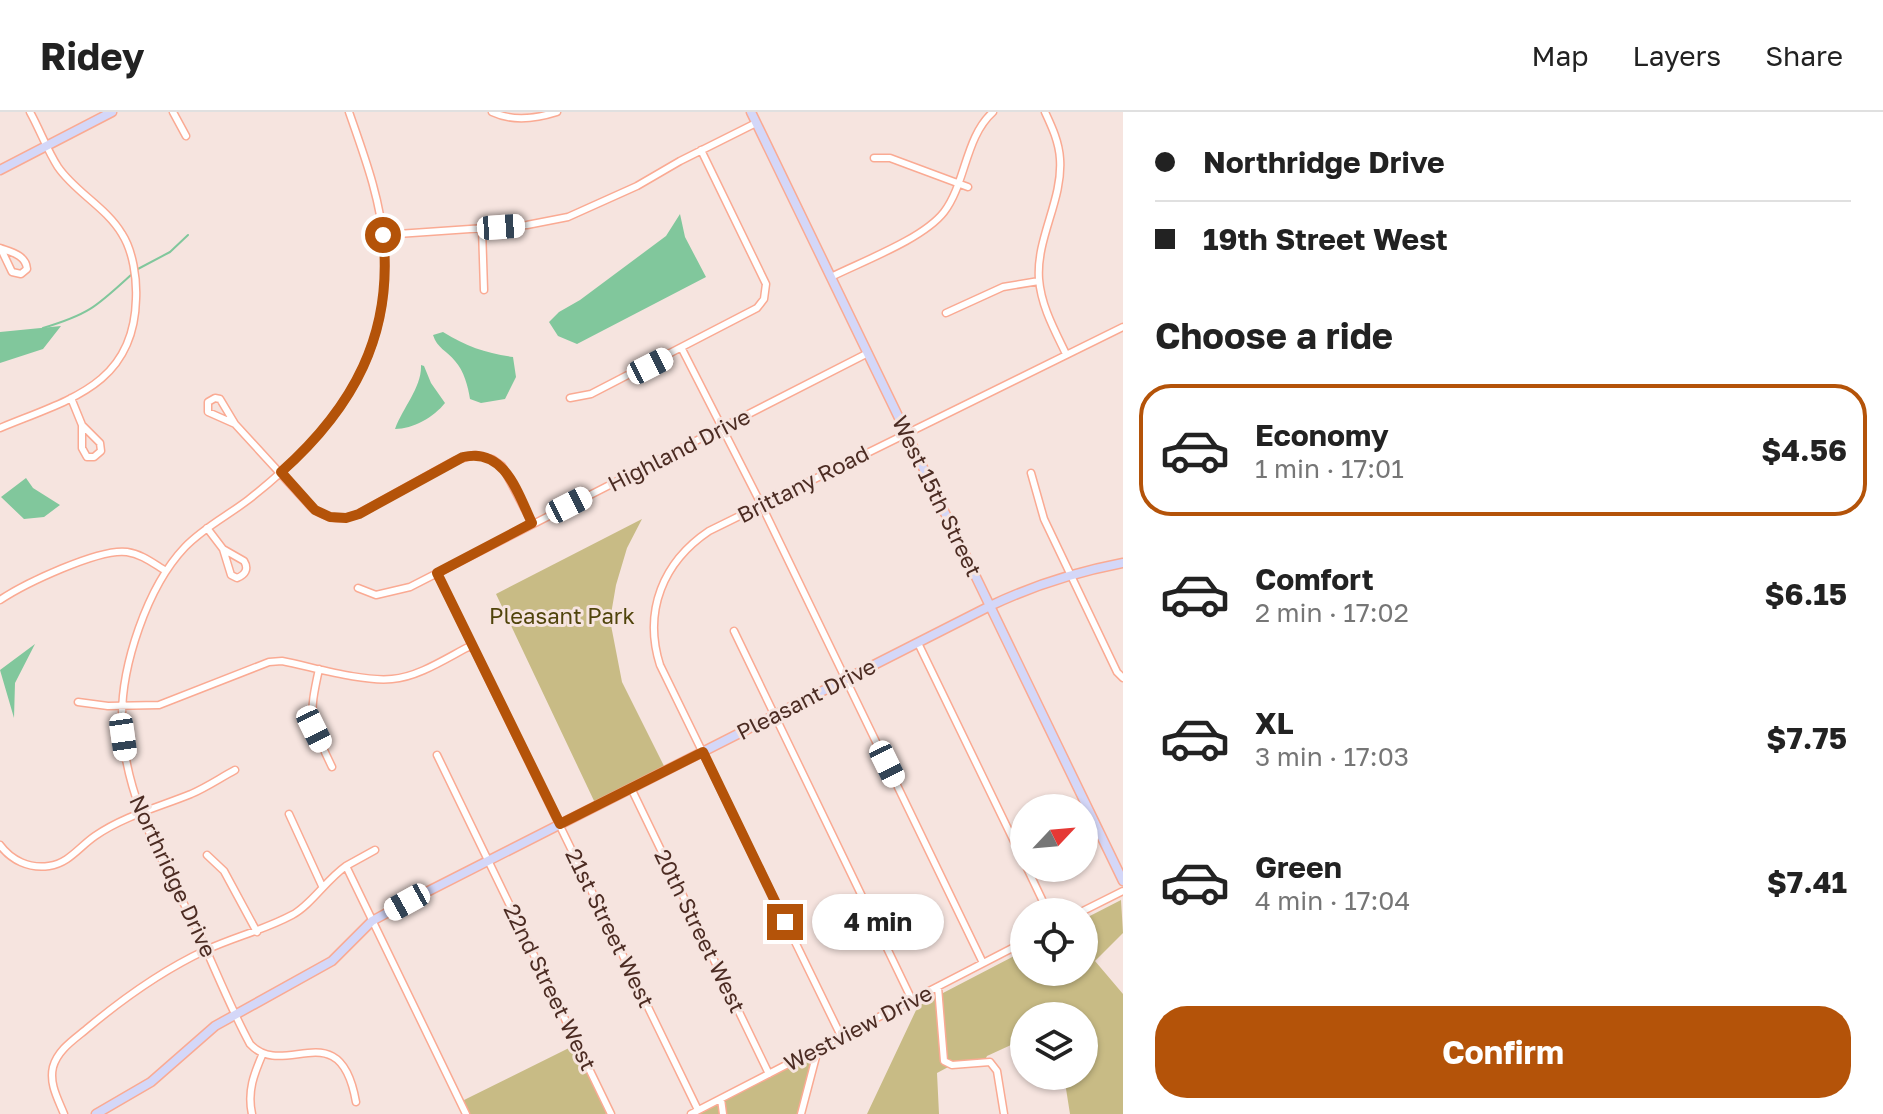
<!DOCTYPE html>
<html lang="en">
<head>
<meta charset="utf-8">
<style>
  :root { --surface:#fff; --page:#f2f2f2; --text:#222; --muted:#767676; --line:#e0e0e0; --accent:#b45309 }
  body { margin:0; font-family:"Golos Text",sans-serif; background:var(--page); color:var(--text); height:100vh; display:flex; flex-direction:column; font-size:30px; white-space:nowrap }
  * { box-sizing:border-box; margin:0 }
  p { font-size:26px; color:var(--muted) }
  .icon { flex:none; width:44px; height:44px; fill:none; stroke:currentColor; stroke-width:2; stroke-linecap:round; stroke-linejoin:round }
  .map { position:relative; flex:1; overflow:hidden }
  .details { display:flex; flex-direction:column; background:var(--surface); width:760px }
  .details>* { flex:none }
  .top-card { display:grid; align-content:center; height:176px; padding:0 32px; background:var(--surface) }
  .needle { width:52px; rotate:64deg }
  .tools { position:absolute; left:1010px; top:682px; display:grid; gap:16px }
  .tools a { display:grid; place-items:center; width:88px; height:88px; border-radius:50%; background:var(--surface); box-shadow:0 2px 6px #0004; font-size:40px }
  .end { position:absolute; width:36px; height:36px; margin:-18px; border:10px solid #b45309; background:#fff; box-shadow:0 0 0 4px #fff }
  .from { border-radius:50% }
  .bubble { position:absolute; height:56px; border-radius:28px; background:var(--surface); box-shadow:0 2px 6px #0004; font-size:26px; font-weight:700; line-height:56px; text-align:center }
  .car { position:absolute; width:24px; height:48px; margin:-24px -12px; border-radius:10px; box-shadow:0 0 6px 2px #0007; background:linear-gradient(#fff 24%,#345 0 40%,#fff 0 76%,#345 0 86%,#fff 0) }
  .top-card b { display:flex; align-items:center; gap:28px; height:76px; font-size:30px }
  .top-card b+b { border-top:2px solid var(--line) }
  .top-card i { width:20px; height:20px; background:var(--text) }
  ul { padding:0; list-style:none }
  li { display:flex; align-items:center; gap:24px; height:132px; margin:0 16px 12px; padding:0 16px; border:4px solid transparent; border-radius:32px }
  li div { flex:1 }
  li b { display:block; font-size:30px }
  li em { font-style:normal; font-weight:700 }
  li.on { border-color:var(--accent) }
  li>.icon { width:72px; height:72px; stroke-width:1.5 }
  h2 { padding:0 32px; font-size:36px; line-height:96px }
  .button { display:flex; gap:16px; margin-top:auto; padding:16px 32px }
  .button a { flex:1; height:92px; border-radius:32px; background:var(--accent); color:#fff; font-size:32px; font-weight:700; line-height:92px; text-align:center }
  header { display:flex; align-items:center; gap:48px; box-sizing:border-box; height:112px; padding:0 40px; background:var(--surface); border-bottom:2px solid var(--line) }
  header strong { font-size:38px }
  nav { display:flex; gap:44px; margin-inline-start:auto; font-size:28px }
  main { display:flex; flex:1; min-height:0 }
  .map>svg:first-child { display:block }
  .green { fill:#c8bb85 }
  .water { fill:#81c79c }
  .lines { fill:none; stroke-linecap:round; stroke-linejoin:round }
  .stream { stroke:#81c79c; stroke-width:2 }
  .street-casing { stroke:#faaa93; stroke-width:9 }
  .secondary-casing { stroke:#faaa93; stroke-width:11 }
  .street { stroke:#fff; stroke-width:6 }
  .secondary { stroke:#d4d7f8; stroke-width:8 }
  .route { stroke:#b45309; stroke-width:10 }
  .labels { text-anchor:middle; stroke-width:6; stroke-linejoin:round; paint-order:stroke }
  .street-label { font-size:22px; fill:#4c2c23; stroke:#f6e4df }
  .park-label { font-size:22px; fill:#50440b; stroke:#f6e4df }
</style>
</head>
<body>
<header>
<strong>Ridey</strong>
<nav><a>Map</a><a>Layers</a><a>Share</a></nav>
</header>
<main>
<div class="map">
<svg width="1123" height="1002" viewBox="0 0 1123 1002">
  <rect width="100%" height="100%" fill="#f6e4df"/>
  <!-- green -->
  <path class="green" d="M642,407L627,436L616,473L610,508L622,570L666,658L596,693L496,482Z
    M1121,788L1123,821L1095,849L1123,882V1002H1070L1064,964H1084V904H1024V927L987,944L985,948L952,953L937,961L939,1002H867L918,894L1024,839V860H1084V807Z
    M577,932L610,1000L605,1002H466L460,990Z
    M818,937L801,1002H691Z"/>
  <!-- water -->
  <path class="water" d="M680,102L685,125L706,165L577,232L558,224L549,210L559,200L580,188L666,124Z
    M61,214L43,237L0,251V220Z
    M443,220C467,235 486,241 513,245L516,265L505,287L481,291L470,287C468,274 464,259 455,249C447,239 437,236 433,223Z
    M421,253L424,254L431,271L445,291C434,305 413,317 395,317C403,295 422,275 421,253Z
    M26,366L33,376L60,393L44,405L24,407L1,385Z
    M35,532L15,571L14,606L0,558Z"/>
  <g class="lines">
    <!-- stream -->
    <path class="stream" d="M136,158L170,140L188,123
      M43,216C90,202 97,194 132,162"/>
    <defs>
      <path id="street" d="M173,0L186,24
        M349,0C364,43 381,88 384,134C393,246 331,323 248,388C227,404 203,416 185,435C147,475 121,554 122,608C123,686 166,754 199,822C216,859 231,897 250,932C284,969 340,899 356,990
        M492,0C513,10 535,7 557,0
        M1045,0C1052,15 1059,30 1060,47C1063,88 1036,126 1039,167C1041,194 1055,219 1066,242
        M874,46H890L968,75
        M482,116L484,178
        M383,123L527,113L568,105L637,74L680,49L756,11
        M0,136C11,140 26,143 27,157L21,162L12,160L1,137
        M831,165C863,149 923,127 944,100C966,71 965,25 993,0
        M946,201L1003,175L1039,169
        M682,237L761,392L983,851
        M71,286L82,313V336L87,345H94L101,339L100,331L82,313
        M570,286L591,282L757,196L764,187L766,172L701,38
        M235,312L220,287L215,286L208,290V300L235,312L312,396C326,406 339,409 356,403L456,348L476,343L492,347L502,354L532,411
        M0,316C67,288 134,274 136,187C137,167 133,139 122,122C106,95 75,80 58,55C47,38 40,18 30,0
        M1031,361L1044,407L1117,560L1123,566
        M207,416L223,437L231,463L237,466C245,463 249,457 244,449L223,437
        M437,461L698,998
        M358,476L376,483L410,475L868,241
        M0,488C24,472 99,436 127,440C142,442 154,452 166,459
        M734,519L912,888
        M918,531L1024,750
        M319,557C308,607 310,609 332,655
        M78,590L108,594L159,593L269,550L282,549C313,555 362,570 392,567C419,565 448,545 472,533
        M437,643L611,1002
        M631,676L769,962
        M289,702L322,774
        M0,733C11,748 29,757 49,754C69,751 79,735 95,724C124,704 159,695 191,682C207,675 220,666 235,658
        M207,743L224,759L257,820
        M346,754L375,738
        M1027,756L1048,800
        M1081,800L1123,779
        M938,875L944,949L952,953L990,950L997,959L1004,1002
        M841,924L660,553C643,499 663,450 709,419L1123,215
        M721,987L723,1002
        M64,1002C58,987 49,972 53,955C58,937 75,927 89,915C125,885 163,858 206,838C234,825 264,818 292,803C311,793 326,768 346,754L466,1002
        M252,1002C247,979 254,962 263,941
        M691,1002L1024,830
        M801,1002L818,937"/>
      <path id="secondary" d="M751,0L1123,769
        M0,58L112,0
        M96,1002L151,970L215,914L332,849L372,809L407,790L990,494C1034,473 1076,460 1123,451"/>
    </defs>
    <!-- street casing -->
    <use href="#street" class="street-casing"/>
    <!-- secondary casing -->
    <use href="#secondary" class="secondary-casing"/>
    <!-- street -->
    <use href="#street" class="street"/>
    <!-- secondary -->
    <use href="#secondary" class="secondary"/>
  </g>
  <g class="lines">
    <!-- route -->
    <path class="route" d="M383,123C394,222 353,296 281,360L315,398L330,405L346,406L359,402L463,345C505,335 518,382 532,411L437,461L560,712L703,640L785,810"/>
  </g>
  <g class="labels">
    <!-- street labels -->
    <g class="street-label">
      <text transform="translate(679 338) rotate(-27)" y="8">Highland Drive</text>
      <text transform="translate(803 372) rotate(-27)" y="8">Brittany Road</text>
      <text transform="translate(937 384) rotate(64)" y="8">West 15th Street</text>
      <text transform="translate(806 587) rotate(-27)" y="8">Pleasant Drive</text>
      <text transform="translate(173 764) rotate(65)" y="8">Northridge Drive</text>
      <text transform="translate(610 816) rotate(64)" y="8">21st Street West</text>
      <text transform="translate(700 819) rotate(64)" y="8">20th Street West</text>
      <text transform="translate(550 875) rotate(64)" y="8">22nd Street West</text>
      <text transform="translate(858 916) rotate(-27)" y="8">Westview Drive</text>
    </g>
    <!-- park labels -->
    <g class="park-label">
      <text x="562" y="512">Pleasant Park</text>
    </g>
  </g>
</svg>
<div class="tools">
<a><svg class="needle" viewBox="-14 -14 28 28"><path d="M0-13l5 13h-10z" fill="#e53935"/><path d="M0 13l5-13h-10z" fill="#767676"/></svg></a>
<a><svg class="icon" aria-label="locate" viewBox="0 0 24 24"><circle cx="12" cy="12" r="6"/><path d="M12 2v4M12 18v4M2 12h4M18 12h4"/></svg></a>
<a><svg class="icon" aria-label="layers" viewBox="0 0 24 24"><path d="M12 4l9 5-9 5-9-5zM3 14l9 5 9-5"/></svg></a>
</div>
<i class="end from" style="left:383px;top:123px"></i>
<i class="end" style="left:785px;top:810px"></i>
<div class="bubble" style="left:812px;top:782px;width:132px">4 min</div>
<i class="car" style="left:501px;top:115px;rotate:86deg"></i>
<i class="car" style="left:650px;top:254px;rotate:63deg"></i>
<i class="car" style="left:569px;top:393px;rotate:63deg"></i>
<i class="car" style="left:314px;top:617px;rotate:154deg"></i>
<i class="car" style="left:123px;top:625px;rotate:172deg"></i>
<i class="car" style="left:887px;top:652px;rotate:154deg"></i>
<i class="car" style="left:407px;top:790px;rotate:241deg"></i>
</div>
<section class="details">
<div class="top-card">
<b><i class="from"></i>Northridge Drive</b>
<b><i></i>19th Street West</b>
</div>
<h2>Choose a ride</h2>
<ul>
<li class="on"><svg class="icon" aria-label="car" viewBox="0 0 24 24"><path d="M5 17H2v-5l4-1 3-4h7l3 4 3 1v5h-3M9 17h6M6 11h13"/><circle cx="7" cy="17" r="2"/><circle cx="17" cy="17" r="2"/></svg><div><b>Economy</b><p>1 min · 17:01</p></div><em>$4.56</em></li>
<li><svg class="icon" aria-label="car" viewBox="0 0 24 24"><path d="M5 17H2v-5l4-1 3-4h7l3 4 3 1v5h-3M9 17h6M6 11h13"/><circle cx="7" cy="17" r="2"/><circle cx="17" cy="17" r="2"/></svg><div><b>Comfort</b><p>2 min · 17:02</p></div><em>$6.15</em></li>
<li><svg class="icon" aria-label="car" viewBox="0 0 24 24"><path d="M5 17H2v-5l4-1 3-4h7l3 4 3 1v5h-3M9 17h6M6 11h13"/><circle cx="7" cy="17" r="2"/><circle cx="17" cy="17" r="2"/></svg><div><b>XL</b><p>3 min · 17:03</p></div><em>$7.75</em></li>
<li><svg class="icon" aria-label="car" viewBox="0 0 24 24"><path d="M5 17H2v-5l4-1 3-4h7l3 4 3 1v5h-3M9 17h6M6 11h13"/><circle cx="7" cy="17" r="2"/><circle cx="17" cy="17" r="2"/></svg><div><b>Green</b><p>4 min · 17:04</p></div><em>$7.41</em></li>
</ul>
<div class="button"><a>Confirm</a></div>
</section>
</main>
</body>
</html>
